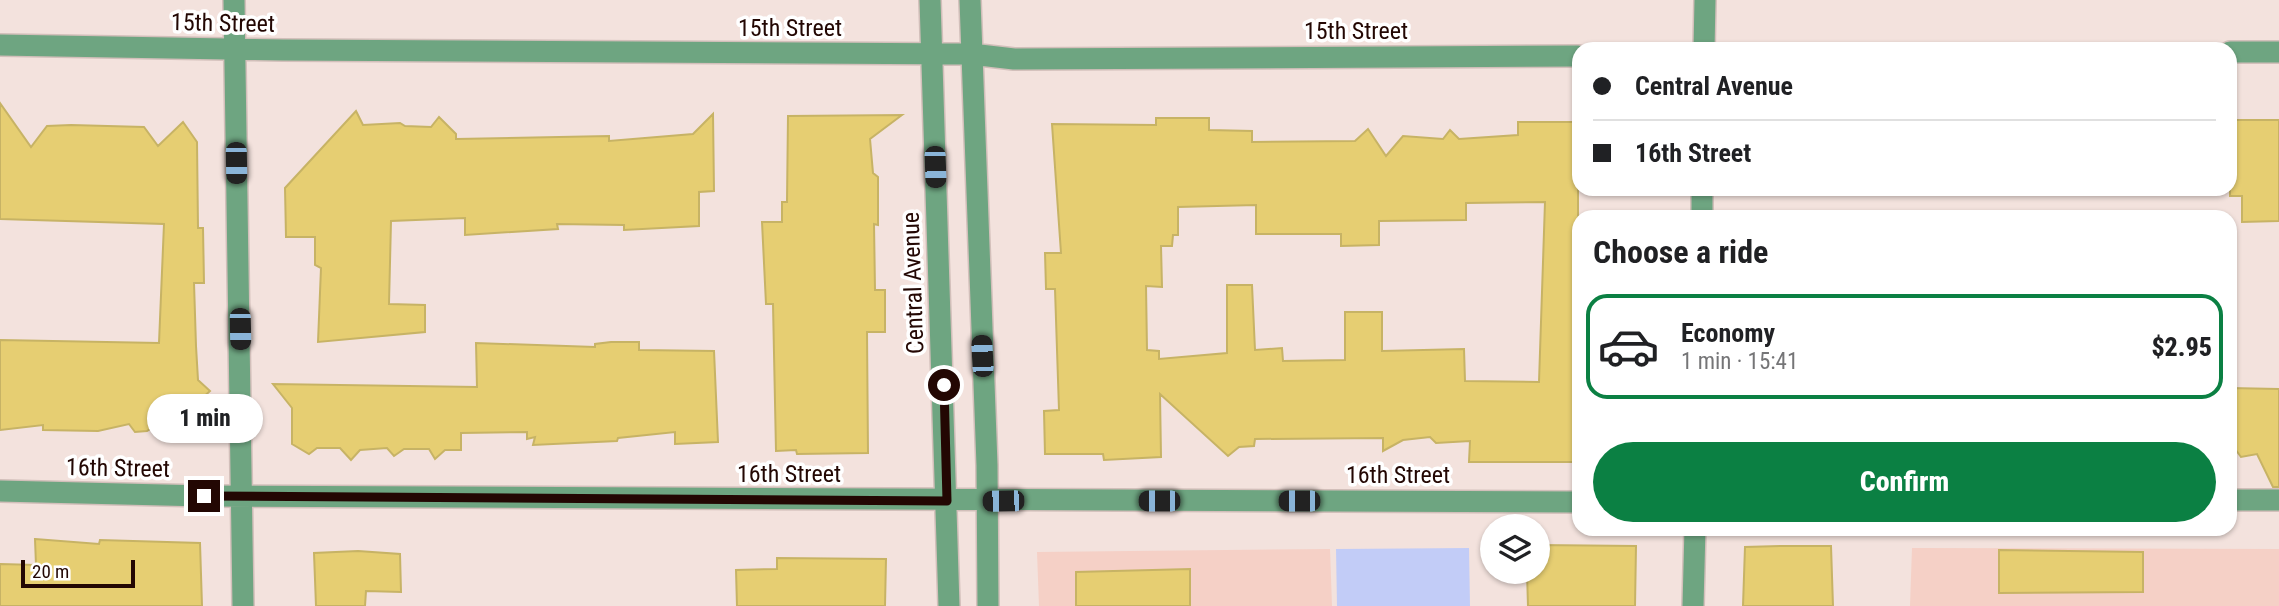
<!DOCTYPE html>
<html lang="en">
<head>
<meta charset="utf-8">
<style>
  :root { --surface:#fff; --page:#f6f6f6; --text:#202124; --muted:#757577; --line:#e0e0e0; --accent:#0b8043 }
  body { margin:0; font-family:"Roboto Condensed",sans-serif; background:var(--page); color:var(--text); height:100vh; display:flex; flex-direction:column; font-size:26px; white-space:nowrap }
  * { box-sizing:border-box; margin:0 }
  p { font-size:23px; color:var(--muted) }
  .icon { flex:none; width:38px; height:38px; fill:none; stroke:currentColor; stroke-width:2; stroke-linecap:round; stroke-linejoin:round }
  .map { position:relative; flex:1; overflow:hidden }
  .panel { position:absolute; left:1572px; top:210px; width:665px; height:326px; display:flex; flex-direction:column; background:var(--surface); border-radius:21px; box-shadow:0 2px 5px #0004 }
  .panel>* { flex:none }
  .hud { position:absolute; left:1572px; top:42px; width:665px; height:154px; border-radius:21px; box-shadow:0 2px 5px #0004; display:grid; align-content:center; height:154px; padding:0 21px; background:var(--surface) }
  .fabs { position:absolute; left:1480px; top:514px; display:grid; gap:14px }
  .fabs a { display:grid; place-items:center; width:70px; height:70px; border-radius:50%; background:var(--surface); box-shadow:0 2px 5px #0004; font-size:35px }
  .scale { position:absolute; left:21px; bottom:18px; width:114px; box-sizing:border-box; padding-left:7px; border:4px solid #230703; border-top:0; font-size:19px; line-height:24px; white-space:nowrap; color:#230703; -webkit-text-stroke:5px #fff; paint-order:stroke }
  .end { position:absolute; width:32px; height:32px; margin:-16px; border:9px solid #230703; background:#fff; box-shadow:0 0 0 4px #fff }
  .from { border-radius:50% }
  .bubble { position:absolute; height:49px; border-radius:24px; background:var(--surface); box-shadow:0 2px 5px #0004; font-size:23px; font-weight:800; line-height:49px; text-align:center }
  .car { position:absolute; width:21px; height:42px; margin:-21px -10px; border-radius:9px; box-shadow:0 0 5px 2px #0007; background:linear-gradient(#222 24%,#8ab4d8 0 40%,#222 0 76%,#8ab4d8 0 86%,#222 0) }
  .hud b { display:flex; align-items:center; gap:24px; height:66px; font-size:26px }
  .hud b+b { border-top:2px solid var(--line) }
  .hud i { width:18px; height:18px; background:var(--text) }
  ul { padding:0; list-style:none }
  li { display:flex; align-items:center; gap:21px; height:105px; margin:0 14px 10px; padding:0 7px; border:4px solid transparent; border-radius:21px }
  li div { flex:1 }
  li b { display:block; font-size:26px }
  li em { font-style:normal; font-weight:800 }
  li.current { border-color:var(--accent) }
  li>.icon { width:63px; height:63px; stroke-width:1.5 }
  h2 { padding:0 21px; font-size:32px; line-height:84px }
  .button { display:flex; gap:14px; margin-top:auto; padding:14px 21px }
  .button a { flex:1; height:80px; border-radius:42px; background:var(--accent); color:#fff; font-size:28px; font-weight:800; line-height:80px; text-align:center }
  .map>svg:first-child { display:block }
  .built { fill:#f5d0c6 }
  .green { fill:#c2ccf7 }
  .building { fill:#e6ce72; stroke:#c7b365; stroke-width:2; fill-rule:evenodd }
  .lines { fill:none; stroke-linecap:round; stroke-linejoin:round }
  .minor-casing { stroke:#d2bfba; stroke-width:24 }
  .minor { stroke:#6ea581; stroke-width:21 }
  .route { stroke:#230703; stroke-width:9 }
  .labels { text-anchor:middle; stroke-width:7; stroke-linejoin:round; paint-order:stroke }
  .street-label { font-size:24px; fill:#230703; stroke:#fff }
</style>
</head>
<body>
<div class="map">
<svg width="2279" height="606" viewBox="0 0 2279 606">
  <rect width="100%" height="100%" fill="#f3e2dd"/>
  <!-- built -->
  <path class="built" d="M1912,548L2279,549V606H1910Z
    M1330,549L1332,606H1039L1037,552Z"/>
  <!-- green -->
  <path class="green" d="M1469,548L1470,606H1337L1336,549Z"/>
  <!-- building -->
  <path class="building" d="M0,103L31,147L47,126L71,125L144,127L158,146L183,122L197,142L198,228H203L204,283H194L196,346L198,380L210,391L199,401L200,422L185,437L175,427L155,426L147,431L135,432L129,424L98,431L43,430V425L0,430V340L159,343L164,224L0,219Z
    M356,111L363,125L400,123L405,126L431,127L439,117L456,134V139L609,136V141L693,134L713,114L714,191L699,192V226L624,230V225L557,224L558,229L465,235V218L391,221L389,304L425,305V332L318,342L321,268L315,265V237H286L285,188Z
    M902,115L870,139L873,173L878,177V225L874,224L875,290H885V332H867L868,453L797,454L796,450L776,451L773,304H766L762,222H782V202H787L788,116Z
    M1156,118H1209V130L1252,131V142L1355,141L1368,129L1386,156L1403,136L1443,139L1450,130L1459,139L1518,135V122H1578V462H1469L1470,441L1436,443L1430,437L1403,440L1383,451V438L1255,439L1254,446L1239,447L1228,456L1160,394L1161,457L1104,460L1103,454H1045L1044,411L1059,410L1055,289H1046L1045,253H1061L1052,124L1156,125ZM1545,202L1539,382L1465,381L1464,349L1382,351V312H1345V360L1283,361L1282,348L1255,350L1252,285H1227V353L1159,359V351L1147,350L1146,286L1162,287L1161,246H1172L1173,235H1178V207L1256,205V234H1341V246L1379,245V221L1466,220V203Z
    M2230,120H2279V221L2242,222V196H2230Z
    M611,342H639V350L714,351L718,442L675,444V432L618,438L617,441L533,445L535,437L527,439V432L461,433V450H445L435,459L429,449H404L394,456L387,448L360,450L351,460L340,448H317L309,454L292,444V408L273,384L477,387L476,343L595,347V344Z
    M2230,388L2279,389V487H2273L2257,454L2241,457L2230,442Z
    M35,539L99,544L100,540L200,543L202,606H0V564L36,565Z
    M1538,545L1636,546L1635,606H1528L1527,572H1538Z
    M1780,546H1831L1833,606H1743L1745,547Z
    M1999,550L2143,552V592L1999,593Z
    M358,551L400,554L401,592L366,591L365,606H316L314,553Z
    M777,558L886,559L885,606H737L736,570L777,569Z
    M1190,569V606H1076V572Z"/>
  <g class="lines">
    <defs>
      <path id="minor" d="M234,0L243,606
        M930,0L949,606
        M970,0L987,465L988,606
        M0,45L283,50L971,54L1014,59L1578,56
        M1704,49L1705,0
        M2230,52H2279
        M1702,217V189
        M0,491L204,496L1578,502
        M2230,500H2279
        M1693,606L1695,528"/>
    </defs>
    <!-- minor casing -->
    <use href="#minor" class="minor-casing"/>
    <!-- minor -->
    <use href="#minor" class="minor"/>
  </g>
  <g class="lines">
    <!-- route -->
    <path class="route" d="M204,496L947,501L944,385"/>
  </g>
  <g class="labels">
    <!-- street labels -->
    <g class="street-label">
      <text transform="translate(223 23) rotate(1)" y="8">15th Street</text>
      <text x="790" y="36">15th Street</text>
      <text x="1356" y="39">15th Street</text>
      <text transform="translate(913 283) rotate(-92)" y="8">Central Avenue</text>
      <text transform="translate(118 468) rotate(1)" y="8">16th Street</text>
      <text x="789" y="482">16th Street</text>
      <text x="1398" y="483">16th Street</text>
    </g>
  </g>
</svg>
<div class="fabs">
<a><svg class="icon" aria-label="layers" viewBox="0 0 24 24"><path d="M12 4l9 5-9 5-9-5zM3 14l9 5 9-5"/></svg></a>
</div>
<div class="scale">20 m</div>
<i class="end from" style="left:944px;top:385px"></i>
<i class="end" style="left:204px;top:496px"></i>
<div class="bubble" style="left:147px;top:394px;width:116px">1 min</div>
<i class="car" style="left:236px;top:163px;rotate:179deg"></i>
<i class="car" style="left:935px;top:167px;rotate:178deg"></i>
<i class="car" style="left:240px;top:329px;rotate:179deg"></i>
<i class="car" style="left:982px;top:356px;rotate:357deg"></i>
<i class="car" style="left:1003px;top:501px;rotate:269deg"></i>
<i class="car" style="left:1159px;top:501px;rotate:270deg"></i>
<i class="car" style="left:1299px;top:501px;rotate:270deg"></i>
<div class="hud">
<b><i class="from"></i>Central Avenue</b>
<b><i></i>16th Street</b>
</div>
<section class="panel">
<h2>Choose a ride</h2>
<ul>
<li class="current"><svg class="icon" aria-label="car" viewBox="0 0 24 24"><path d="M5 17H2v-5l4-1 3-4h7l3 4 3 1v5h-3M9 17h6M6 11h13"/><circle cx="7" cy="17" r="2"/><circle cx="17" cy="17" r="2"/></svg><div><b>Economy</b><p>1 min · 15:41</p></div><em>$2.95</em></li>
</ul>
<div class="button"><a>Confirm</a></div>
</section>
</div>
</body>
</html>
